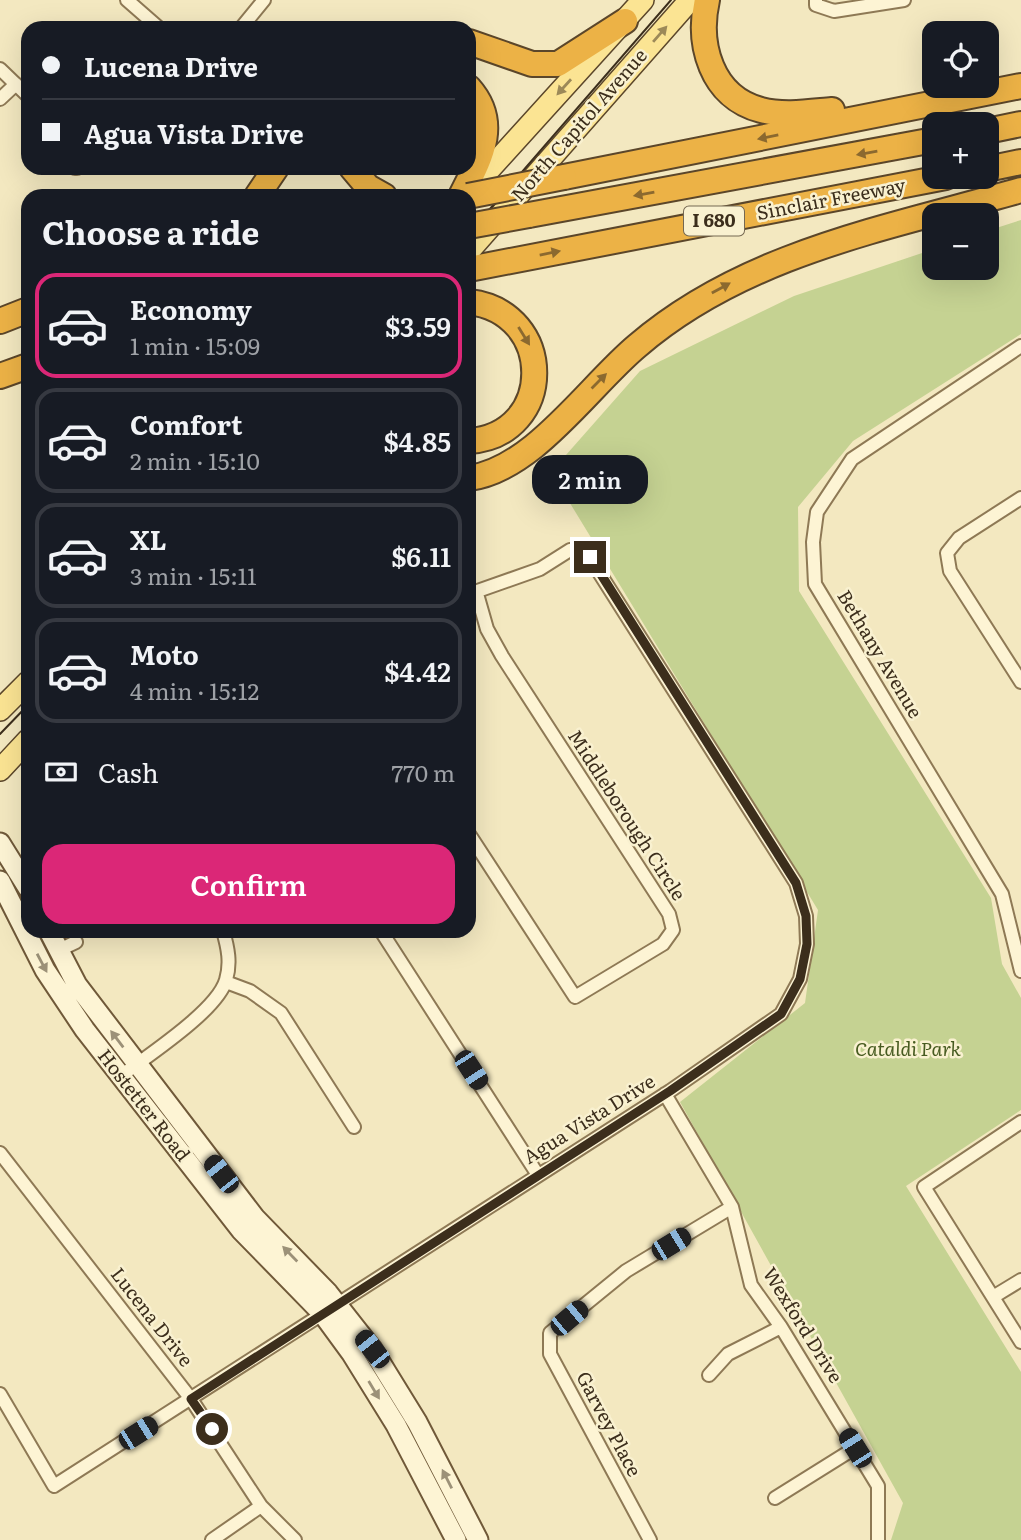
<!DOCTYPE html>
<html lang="en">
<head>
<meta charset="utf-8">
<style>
  :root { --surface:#171b24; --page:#242831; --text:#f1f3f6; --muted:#9ea1a6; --line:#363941; --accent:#db2777 }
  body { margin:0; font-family:Literata,serif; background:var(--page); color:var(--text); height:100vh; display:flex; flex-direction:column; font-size:26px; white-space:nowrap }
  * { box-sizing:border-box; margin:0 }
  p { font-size:23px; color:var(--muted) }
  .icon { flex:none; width:38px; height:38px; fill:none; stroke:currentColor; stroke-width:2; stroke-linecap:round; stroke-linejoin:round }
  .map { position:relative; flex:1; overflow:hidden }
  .sheet { position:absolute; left:21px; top:189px; width:455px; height:749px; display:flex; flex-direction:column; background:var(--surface); border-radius:21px; box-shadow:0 7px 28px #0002 }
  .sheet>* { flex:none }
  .top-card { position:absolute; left:21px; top:21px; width:455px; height:154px; border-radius:21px; box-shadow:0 7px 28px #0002; display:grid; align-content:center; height:154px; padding:0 21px; background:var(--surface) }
  .buttons { position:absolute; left:922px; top:21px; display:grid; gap:14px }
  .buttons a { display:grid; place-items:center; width:77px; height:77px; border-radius:14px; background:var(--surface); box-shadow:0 7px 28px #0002; font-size:35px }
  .end { position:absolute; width:32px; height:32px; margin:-16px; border:9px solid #3c2e1c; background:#fff; box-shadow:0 0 0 4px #fff }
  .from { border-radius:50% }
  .bubble { position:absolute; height:49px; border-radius:21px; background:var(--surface); box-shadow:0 7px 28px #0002; font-size:23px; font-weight:600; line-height:49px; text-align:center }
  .car { position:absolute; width:21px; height:42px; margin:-21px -10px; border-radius:9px; box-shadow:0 0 5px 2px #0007; background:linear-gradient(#222 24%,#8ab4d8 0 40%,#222 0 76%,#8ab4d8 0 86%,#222 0) }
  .top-card b { display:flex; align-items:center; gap:24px; height:66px; font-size:26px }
  .top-card b+b { border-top:2px solid var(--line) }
  .top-card i { width:18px; height:18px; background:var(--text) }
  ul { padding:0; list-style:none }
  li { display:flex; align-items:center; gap:21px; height:105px; margin:0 14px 10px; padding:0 7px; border:4px solid var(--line); border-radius:21px }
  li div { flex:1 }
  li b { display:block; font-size:26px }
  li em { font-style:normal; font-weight:600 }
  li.current { border-color:var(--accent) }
  li>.icon { width:63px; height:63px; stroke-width:1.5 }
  h2 { padding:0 21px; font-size:32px; line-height:84px }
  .pay { display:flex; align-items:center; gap:18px; height:77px; padding:0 21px; font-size:26px }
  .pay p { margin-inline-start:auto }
  .button { display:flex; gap:14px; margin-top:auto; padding:14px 21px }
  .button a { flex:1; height:80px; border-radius:21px; background:var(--accent); color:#fff; font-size:28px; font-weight:600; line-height:80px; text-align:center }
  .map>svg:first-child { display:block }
  .green { fill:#c5d292 }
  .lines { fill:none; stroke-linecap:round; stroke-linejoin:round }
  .minor-casing { stroke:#8e7955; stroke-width:16 }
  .secondary-casing { stroke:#705939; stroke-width:23 }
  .primary-casing { stroke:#5b462a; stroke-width:24 }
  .motorway-casing { stroke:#5b462a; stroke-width:28 }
  .minor { stroke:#fdf4d4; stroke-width:12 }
  .secondary { stroke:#fdf4d4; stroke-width:19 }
  .primary { stroke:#fbe493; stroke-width:21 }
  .motorway { stroke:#ecb246; stroke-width:24 }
  .tram { stroke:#3c2e1c; stroke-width:2 }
  .motorway-bridge-casing { stroke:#5b462a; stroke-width:28; stroke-linecap:butt }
  .motorway-bridge { stroke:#ecb246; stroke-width:24 }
  .oneway { fill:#9c8958 }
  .oneway2 { fill:#8b692f }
  .oneway3 { fill:#9c9178 }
  .route { stroke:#3c2e1c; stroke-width:9 }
  .labels { text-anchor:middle; stroke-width:5; stroke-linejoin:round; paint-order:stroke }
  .shield { fill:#f9f1d0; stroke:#756852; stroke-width:2 }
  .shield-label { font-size:18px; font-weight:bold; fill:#3c2e1c }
  .street-label { font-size:19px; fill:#3c2e1c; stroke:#f9f1d0 }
  .park-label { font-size:19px; font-style:italic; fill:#475b20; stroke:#f9f1d0 }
</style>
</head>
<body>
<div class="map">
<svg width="1021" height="1540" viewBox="0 0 1021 1540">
  <rect width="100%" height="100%" fill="#f3e8c0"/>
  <!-- green -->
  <path class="green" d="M1021,220V334L853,441L798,507L799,591L991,898L1002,964L1021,998V1110L906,1186L1021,1372V1540H891L903,1503L680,1102L805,1003L818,910L551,472L640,371L794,296L934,249V268H987V231Z"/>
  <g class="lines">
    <defs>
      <path id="minor" d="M127,0L159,28
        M816,0V5L834,11L904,0
        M241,28L264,0
        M0,69L28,96
        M0,99L16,84
        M75,168H77
        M1021,346L852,459L817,512L813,542L815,584L1002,894L1021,971
        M1021,498L959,538L947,553L950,571L1021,682
        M469,834L575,997L663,944L673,930L669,914L502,656L487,629L477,594
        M381,931L538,1175
        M57,951L76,942
        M226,982L250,991L281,1013L354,1127
        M121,1076C147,1056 217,1011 226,980C231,963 228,948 223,931
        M665,1094L732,1207L751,1285L781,1327L878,1486V1540
        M1021,1122L924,1187L1021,1342
        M0,1153L191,1399L261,1506L295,1540
        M993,1297L1021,1280
        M709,1375L728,1354L781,1327
        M0,1394L54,1486L670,1091L781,1014L800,979L807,944L806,916L796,883L588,555L581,549L570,550L540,569L469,594
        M775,1498L855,1448
        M212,1540L261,1506
        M650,1540L550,1354V1333L626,1271L732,1207"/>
      <path id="secondary" d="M0,843L28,888
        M0,881L45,970L85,1030L241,1230L322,1313L352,1354L396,1425L456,1540
        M49,931L77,985L255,1218L328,1293L372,1349L417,1422L478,1540"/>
      <path id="primary" d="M468,193L643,0
        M469,251L690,0
        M0,710L28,682
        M0,770L28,740"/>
      <path id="motorway" d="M707,0C697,44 711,97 761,110C784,116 809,112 832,110
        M469,42L532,64H558L625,21
        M987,131L1021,124
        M352,168L368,187L384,196
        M987,169L1021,162
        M564,177L1021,86
        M257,196L276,168
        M461,196C479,160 501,124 469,88
        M529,215L934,140
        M469,269L946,177
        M469,302C556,312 556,435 469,441
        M0,321L28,310
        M0,376L28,366
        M469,478C533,470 589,386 637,346C745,253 888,228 1021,190"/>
    </defs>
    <!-- minor casing -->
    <use href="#minor" class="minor-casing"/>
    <!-- secondary casing -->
    <use href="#secondary" class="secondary-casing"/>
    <!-- primary casing -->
    <use href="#primary" class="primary-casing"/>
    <!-- motorway casing -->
    <use href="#motorway" class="motorway-casing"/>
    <!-- minor -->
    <use href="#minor" class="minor"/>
    <!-- secondary -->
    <use href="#secondary" class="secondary"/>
    <!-- primary -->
    <use href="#primary" class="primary"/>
    <!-- motorway -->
    <use href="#motorway" class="motorway"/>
    <!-- tram -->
    <path class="tram" d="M469,233L671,0
      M0,734L28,705"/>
    <defs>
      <path id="motorway-bridge" d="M468,196L564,177
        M469,226L529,215"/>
    </defs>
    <!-- motorway-bridge casing -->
    <use href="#motorway-bridge" class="motorway-bridge-casing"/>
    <!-- motorway-bridge -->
    <use href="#motorway-bridge" class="motorway-bridge"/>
  </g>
  <!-- one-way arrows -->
  <defs><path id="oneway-solid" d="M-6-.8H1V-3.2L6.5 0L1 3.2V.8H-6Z" transform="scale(1.75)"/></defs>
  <g class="oneway">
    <use href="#oneway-solid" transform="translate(660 34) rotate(-49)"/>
    <use href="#oneway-solid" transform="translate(564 87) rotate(132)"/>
  </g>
  <g class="oneway2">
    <use href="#oneway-solid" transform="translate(768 137) rotate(169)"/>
    <use href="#oneway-solid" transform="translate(867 153) rotate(170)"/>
    <use href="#oneway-solid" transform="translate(644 194) rotate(170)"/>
    <use href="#oneway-solid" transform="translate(550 253) rotate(-11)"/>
    <use href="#oneway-solid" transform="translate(721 288) rotate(-29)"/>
    <use href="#oneway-solid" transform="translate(524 336) rotate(58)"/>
    <use href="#oneway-solid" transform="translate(599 381) rotate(-45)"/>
  </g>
  <g class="oneway3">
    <use href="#oneway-solid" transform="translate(42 963) rotate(62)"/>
    <use href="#oneway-solid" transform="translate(117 1039) rotate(-127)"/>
    <use href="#oneway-solid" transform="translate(290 1254) rotate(-134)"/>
    <use href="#oneway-solid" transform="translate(374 1390) rotate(59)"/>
    <use href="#oneway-solid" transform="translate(447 1479) rotate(-117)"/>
  </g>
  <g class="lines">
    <!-- route -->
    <path class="route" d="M212,1429L191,1399L670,1091L781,1014L800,979L807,944L806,916L796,883L590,557"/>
  </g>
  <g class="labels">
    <!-- shield labels -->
    <rect class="shield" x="684" y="206.5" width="60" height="29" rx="5"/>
    <g class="shield-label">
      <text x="714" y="227">I 680</text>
    </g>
    <!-- street labels -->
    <g class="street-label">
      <text transform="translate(579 125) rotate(-49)" y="7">North Capitol Avenue</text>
      <text transform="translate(831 199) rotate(-11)" y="7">Sinclair Freeway</text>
      <text transform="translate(880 654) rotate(59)" y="7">Bethany Avenue</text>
      <text transform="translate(627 815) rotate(57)" y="7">Middleborough Circle</text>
      <text transform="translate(144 1105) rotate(52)" y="7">Hostetter Road</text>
      <text transform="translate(589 1119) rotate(-32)" y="7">Agua Vista Drive</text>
      <text transform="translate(152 1317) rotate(52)" y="7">Lucena Drive</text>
      <text transform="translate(803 1325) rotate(58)" y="7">Wexford Drive</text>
      <text transform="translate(609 1424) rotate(62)" y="7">Garvey Place</text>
    </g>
    <!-- park labels -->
    <g class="park-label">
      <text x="908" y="1056">Cataldi Park</text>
    </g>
  </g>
</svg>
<div class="buttons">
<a><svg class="icon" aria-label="locate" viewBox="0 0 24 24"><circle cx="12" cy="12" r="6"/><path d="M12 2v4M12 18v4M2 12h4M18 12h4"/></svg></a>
<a>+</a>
<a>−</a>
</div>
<i class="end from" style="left:212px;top:1429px"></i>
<i class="end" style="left:590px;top:557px"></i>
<div class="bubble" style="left:532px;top:455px;width:116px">2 min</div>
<i class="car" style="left:471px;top:1070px;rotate:147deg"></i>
<i class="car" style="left:221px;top:1174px;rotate:322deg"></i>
<i class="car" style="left:671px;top:1244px;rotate:59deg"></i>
<i class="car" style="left:569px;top:1318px;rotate:50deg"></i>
<i class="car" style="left:372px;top:1349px;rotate:322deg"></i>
<i class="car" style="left:138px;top:1433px;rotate:58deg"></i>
<i class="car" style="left:855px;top:1448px;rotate:328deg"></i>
<div class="top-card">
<b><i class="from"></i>Lucena Drive</b>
<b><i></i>Agua Vista Drive</b>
</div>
<section class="sheet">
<h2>Choose a ride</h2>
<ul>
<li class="current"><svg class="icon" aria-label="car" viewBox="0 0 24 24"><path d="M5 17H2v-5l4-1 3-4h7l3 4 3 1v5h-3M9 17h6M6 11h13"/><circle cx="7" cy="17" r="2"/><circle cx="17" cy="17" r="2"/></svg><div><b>Economy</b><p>1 min · 15:09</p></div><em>$3.59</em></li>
<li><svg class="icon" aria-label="car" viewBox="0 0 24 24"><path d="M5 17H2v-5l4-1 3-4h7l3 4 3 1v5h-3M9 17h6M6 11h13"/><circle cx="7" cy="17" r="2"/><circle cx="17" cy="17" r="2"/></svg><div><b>Comfort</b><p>2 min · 15:10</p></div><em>$4.85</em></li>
<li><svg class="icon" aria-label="car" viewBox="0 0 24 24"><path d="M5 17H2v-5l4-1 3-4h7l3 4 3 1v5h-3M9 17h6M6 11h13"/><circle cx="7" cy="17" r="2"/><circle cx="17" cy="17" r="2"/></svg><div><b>XL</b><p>3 min · 15:11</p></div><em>$6.11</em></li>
<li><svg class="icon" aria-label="car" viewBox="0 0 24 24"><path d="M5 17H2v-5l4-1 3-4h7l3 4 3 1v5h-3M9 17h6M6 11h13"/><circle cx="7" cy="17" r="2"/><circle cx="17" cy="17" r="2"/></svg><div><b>Moto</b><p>4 min · 15:12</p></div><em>$4.42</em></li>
</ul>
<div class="pay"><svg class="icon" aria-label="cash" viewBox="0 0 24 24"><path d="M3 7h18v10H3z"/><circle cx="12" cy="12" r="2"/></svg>Cash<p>770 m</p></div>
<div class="button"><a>Confirm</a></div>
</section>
</div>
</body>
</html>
